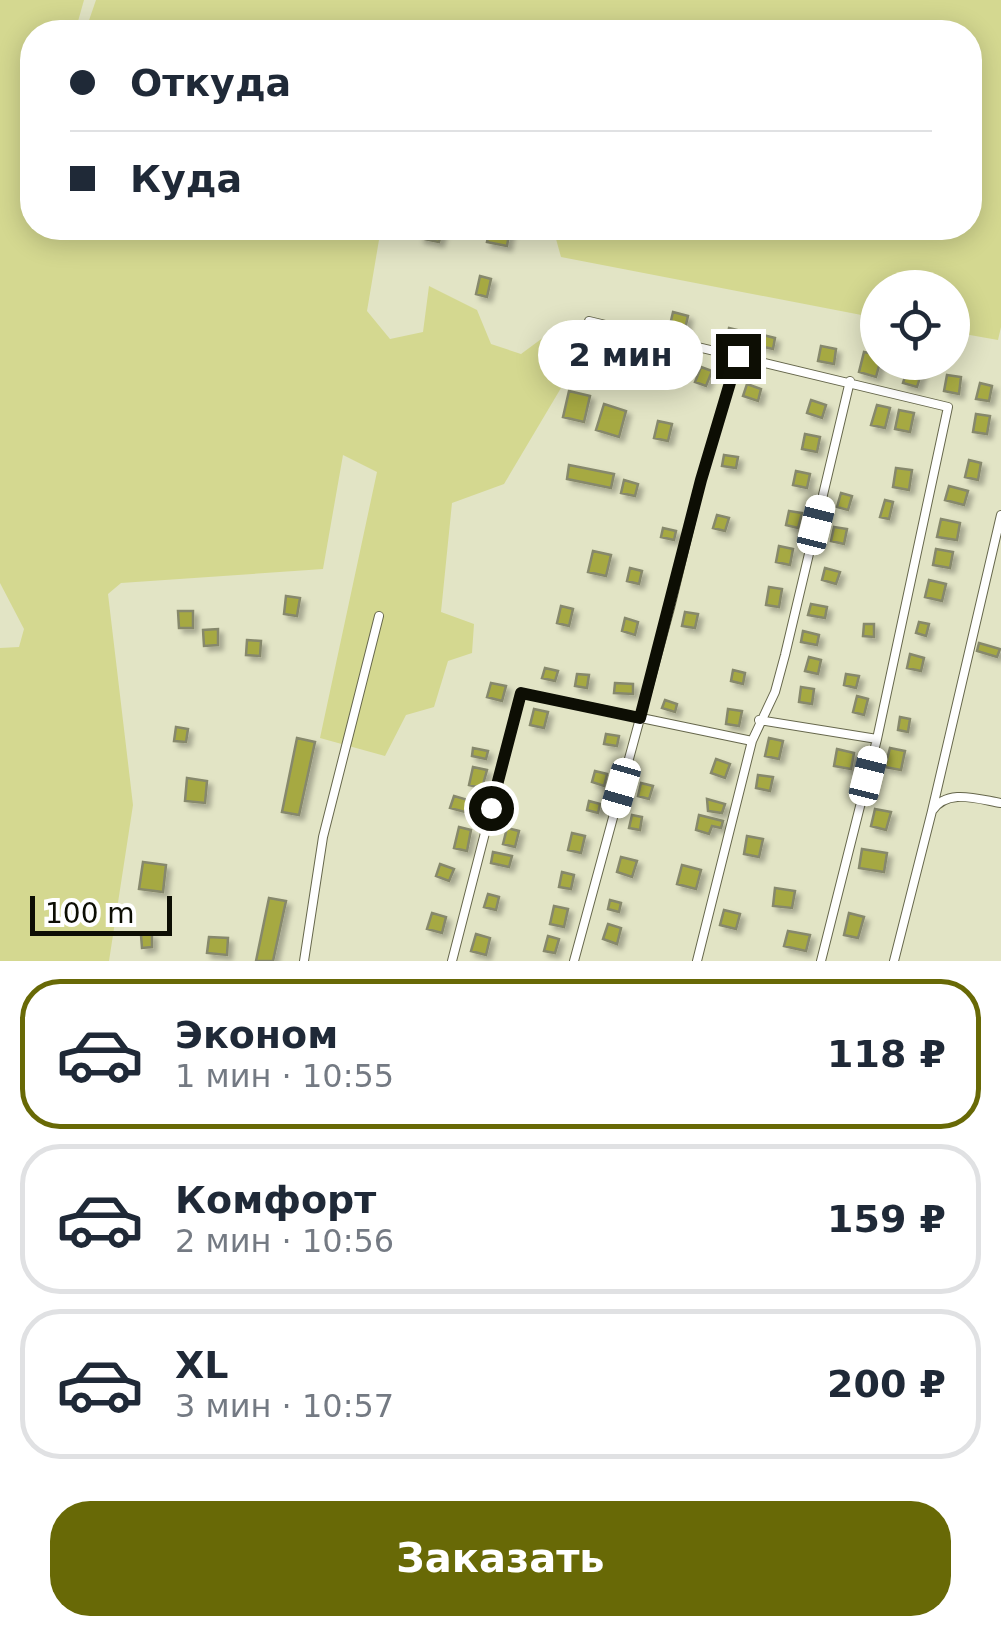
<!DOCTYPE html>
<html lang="ru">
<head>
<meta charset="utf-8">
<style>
  :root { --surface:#fff; --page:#f2f2f3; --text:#1f2937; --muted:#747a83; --line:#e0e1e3; --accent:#686906 }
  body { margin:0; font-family:"DejaVu Sans",sans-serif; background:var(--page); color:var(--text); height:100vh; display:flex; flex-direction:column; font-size:38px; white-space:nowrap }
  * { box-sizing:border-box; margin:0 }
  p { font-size:32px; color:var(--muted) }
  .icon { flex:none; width:55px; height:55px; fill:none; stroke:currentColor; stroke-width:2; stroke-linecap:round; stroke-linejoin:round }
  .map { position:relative; height:961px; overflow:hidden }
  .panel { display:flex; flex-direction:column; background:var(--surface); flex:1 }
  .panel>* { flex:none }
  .hud { position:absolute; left:20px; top:20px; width:962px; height:220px; border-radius:40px; box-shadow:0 5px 25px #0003; display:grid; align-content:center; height:220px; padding:0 50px; background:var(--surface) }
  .tools { position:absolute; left:860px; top:270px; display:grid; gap:20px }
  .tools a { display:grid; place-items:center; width:110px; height:110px; border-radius:50%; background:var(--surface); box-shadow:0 5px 25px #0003; font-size:50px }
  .scale { position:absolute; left:30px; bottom:25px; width:142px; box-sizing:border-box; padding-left:10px; border:5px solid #0d0e04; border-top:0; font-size:28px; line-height:35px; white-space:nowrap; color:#0d0e04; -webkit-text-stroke:8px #fff; paint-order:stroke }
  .end { position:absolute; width:45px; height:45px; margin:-22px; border:12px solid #0d0e04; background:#fff; box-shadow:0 0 0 5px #fff }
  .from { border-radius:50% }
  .bubble { position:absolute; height:70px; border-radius:35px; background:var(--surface); box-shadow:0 5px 25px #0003; font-size:32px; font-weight:700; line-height:70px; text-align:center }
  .car { position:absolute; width:30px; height:60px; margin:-30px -15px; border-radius:12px; box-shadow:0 0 8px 2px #0007; background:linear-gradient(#fff 24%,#345 0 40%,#fff 0 76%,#345 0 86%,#fff 0) }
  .hud b { display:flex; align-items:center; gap:35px; height:95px; font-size:38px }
  .hud b+b { border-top:2px solid var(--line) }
  .hud i { width:25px; height:25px; background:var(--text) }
  ul { padding:18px 0 0; list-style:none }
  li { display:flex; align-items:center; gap:30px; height:150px; margin:0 20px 15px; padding:0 30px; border:5px solid var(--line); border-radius:40px }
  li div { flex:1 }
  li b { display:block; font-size:38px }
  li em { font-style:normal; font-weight:700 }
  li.active { border-color:var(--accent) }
  li>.icon { width:90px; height:90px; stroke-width:1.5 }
  .button { display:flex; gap:20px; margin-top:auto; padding:20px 50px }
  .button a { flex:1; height:115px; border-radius:40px; background:var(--accent); color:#fff; font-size:40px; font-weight:700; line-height:115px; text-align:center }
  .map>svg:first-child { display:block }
  .green { fill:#d4d890 }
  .building { fill:#a6a943; stroke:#86886c; stroke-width:2.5; filter:url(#shadow) }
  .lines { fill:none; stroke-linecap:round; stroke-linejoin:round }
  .minor-casing { stroke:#66674c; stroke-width:10 }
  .minor { stroke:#fff; stroke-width:8 }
  .route { stroke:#0d0e04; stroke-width:12 }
</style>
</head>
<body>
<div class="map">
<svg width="1001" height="961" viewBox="0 0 1001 961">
  <defs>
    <filter id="shadow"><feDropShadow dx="4.5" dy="4.5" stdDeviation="2.5" flood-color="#0004"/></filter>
  </defs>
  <rect width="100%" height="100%" fill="#e2e4c5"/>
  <!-- green -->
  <path class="green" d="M0,0H84L75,32H32V228H381L367,311L390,339L423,332L429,286L477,310L491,344L521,354L567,320L580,356L504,484L452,503L441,612L474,624L472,653L448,661L434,707L406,715L385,756L320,738L377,472L343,455L323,569L121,583L108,594L133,805L109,961H0V648L19,647L24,629L0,583Z
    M96,0H1001V327L998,340L953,332L952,288H878L877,318L561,257L553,228H970V32H85Z"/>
  <!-- building -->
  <path class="building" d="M423,228H443L439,242L420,238Z
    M490,228L510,229L507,246L487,242Z
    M480,276L491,279L487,297L476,294Z
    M673,312L688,316L685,329L670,325Z
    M729,328L745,332L743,343L727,340Z
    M763,335L775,338L773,349L760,346Z
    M596,341L611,344L608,361L593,358Z
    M821,346L836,349L834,364L818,361Z
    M625,352L640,355L636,372L621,369Z
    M864,352L878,355L880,362L876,377L859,372Z
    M665,354L681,357L677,376L662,373Z
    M701,367L712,371L706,386L695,382Z
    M908,367L922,371L917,387L903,383Z
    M947,375L961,377L959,394L944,391Z
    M980,383L992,386L989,401L976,399Z
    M747,384L761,389L758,401L743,396Z
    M569,391L590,396L584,422L563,417Z
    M811,400L826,405L822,418L807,413Z
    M604,404L626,411L619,437L596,430Z
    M877,405L890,408L885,428L871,425Z
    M899,410L914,413L910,432L895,429Z
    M976,414L990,416L987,434L973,432Z
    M658,421L672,424L668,441L654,438Z
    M805,434L820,437L817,452L802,449Z
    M724,455L738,457L736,468L722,466Z
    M969,460L981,463L978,480L965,477Z
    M569,465L614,474L611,488L567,479Z
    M896,468L912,470L909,490L893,487Z
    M796,471L810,474L807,488L793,485Z
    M624,480L638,484L635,496L621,493Z
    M949,486L968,491L964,505L945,500Z
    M841,493L852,496L848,510L837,507Z
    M885,500L893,502L889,519L880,517Z
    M789,511L802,513L798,528L786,525Z
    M717,515L729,518L725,531L713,528Z
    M941,519L960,523L957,540L937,537Z
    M834,527L847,529L844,544L831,541Z
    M663,528L676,531L674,540L661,537Z
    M779,546L793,549L790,565L776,562Z
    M936,549L953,552L950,568L933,565Z
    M593,551L611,555L606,576L588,572Z
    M630,568L642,571L639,584L627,581Z
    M825,568L840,572L836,584L822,580Z
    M929,580L946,584L942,601L925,597Z
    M769,587L782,589L779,607L766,605Z
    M286,596L300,598L297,616L284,614Z
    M811,604L827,607L825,618L808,615Z
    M561,606L573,609L569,626L557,623Z
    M178,611H193V628H179Z
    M685,612L698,614L695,628L682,626Z
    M625,618L638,622L635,635L622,631Z
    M919,622L929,624L926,636L916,633Z
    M864,624H874V637L863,636Z
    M218,629V645L204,646L203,630Z
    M803,631L819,635L817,645L801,642Z
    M247,640L261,641L260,656L246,655Z
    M979,643L1000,649L997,657L977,651Z
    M910,654L924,658L921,671L907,668Z
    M809,657L821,660L818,674L805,671Z
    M545,668L558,671L555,681L542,678Z
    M733,670L745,673L743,684L731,681Z
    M577,674L589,675L587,688L575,686Z
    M846,674L859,676L856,688L844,685Z
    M491,683L506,686L502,701L487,697Z
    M615,683L633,684V694L614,693Z
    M801,687L814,689L812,704L799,702Z
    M857,696L868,699L864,715L853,712Z
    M665,700L677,704L675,712L662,708Z
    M534,709L548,712L544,728L530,725Z
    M728,709L742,711L739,726L726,724Z
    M900,717L910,719L908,732L898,730Z
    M176,727L188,729L186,742L174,741Z
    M606,734L619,736L617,746L604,744Z
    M297,738L315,742L299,815L282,812Z
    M769,738L783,741L779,759L765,756Z
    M473,748L488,751L486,759L472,756Z
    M890,748L905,751L901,770L885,767Z
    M837,749L854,753L851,769L834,766Z
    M716,759L730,764L725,778L711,773Z
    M473,767L487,770L482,788L469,785Z
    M595,771L607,774L604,786L592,782Z
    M758,775L773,777L770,791L756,788Z
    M187,778L207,781L205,803L185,801Z
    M641,783L653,786L649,799L638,796Z
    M454,796L468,800L465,812L450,808Z
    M707,799L725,804L722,813L708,811Z
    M589,801L600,804L598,813L587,810Z
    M875,809L891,812L886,830L871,826Z
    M632,815L642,817L640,830L629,828Z
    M699,815L723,821L721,828L712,826L709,834L696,830Z
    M459,827L471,830L467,851L454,848Z
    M507,828L519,831L515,847L503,844Z
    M572,833L585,836L581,853L568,850Z
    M747,836L763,839L759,857L744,854Z
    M862,849L887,853L884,872L859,868Z
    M493,852L512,856L509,867L491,863Z
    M621,857L637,861L632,877L617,872Z
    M143,862L166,865L163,892L139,889Z
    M440,864L454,869L449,881L436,876Z
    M682,865L701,870L696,889L677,884Z
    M562,872L574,875L571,889L559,887Z
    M775,888L795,891L792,908L773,906Z
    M488,894L499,897L496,910L484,907Z
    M269,898L286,901L273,961H256Z
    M610,900L621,903L619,912L608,909Z
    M554,906L568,909L564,927L550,924Z
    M724,910L740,914L736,929L720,925Z
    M432,913L446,917L442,933L427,929Z
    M849,913L864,917L858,938L844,935Z
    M608,924L621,928L617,944L603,939Z
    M788,931L810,935L806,951L784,946Z
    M152,934V947L142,948L141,935Z
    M476,934L490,938L486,955L471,951Z
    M548,936L559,939L555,953L544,951Z
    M209,937L228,938L227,955L207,953Z"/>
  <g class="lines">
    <defs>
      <path id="minor" d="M589,321L948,407L877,739L821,961
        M759,720L877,739
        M932,811L1001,515
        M304,961L323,837L379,616
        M452,961L521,693L752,741
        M574,961L670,608L701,480L738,356
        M697,961L752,741L775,692L785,655L850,381
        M894,961L932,811C947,788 977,799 1001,803"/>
    </defs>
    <!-- minor casing -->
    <use href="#minor" class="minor-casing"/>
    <!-- minor -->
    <use href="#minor" class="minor"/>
  </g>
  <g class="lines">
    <!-- route -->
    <path class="route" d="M491,808L521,693L640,718L701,480L738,356"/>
  </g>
</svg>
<div class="tools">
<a><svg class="icon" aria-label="locate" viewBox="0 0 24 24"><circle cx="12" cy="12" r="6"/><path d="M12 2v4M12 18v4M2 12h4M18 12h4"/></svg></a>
</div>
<div class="scale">100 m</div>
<i class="end from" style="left:491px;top:808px"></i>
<i class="end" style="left:738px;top:356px"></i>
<div class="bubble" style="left:538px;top:320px;width:165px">2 мин</div>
<i class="car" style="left:816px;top:525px;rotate:14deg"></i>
<i class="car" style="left:868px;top:776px;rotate:14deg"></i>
<i class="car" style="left:621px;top:788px;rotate:196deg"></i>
<div class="hud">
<b><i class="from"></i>Откуда</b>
<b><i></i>Куда</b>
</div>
</div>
<section class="panel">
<ul>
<li class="active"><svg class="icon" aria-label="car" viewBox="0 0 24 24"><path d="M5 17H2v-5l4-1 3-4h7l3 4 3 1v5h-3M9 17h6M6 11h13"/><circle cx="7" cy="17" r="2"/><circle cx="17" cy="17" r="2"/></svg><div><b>Эконом</b><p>1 мин · 10:55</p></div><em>118 ₽</em></li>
<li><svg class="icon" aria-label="car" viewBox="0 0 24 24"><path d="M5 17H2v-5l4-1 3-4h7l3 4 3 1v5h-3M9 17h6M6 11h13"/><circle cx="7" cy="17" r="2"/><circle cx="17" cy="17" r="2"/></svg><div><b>Комфорт</b><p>2 мин · 10:56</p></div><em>159 ₽</em></li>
<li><svg class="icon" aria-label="car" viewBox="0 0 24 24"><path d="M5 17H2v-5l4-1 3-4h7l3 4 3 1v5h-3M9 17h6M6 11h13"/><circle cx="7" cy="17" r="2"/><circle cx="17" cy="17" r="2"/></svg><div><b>XL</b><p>3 мин · 10:57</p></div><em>200 ₽</em></li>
</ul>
<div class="button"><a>Заказать</a></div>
</section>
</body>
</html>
